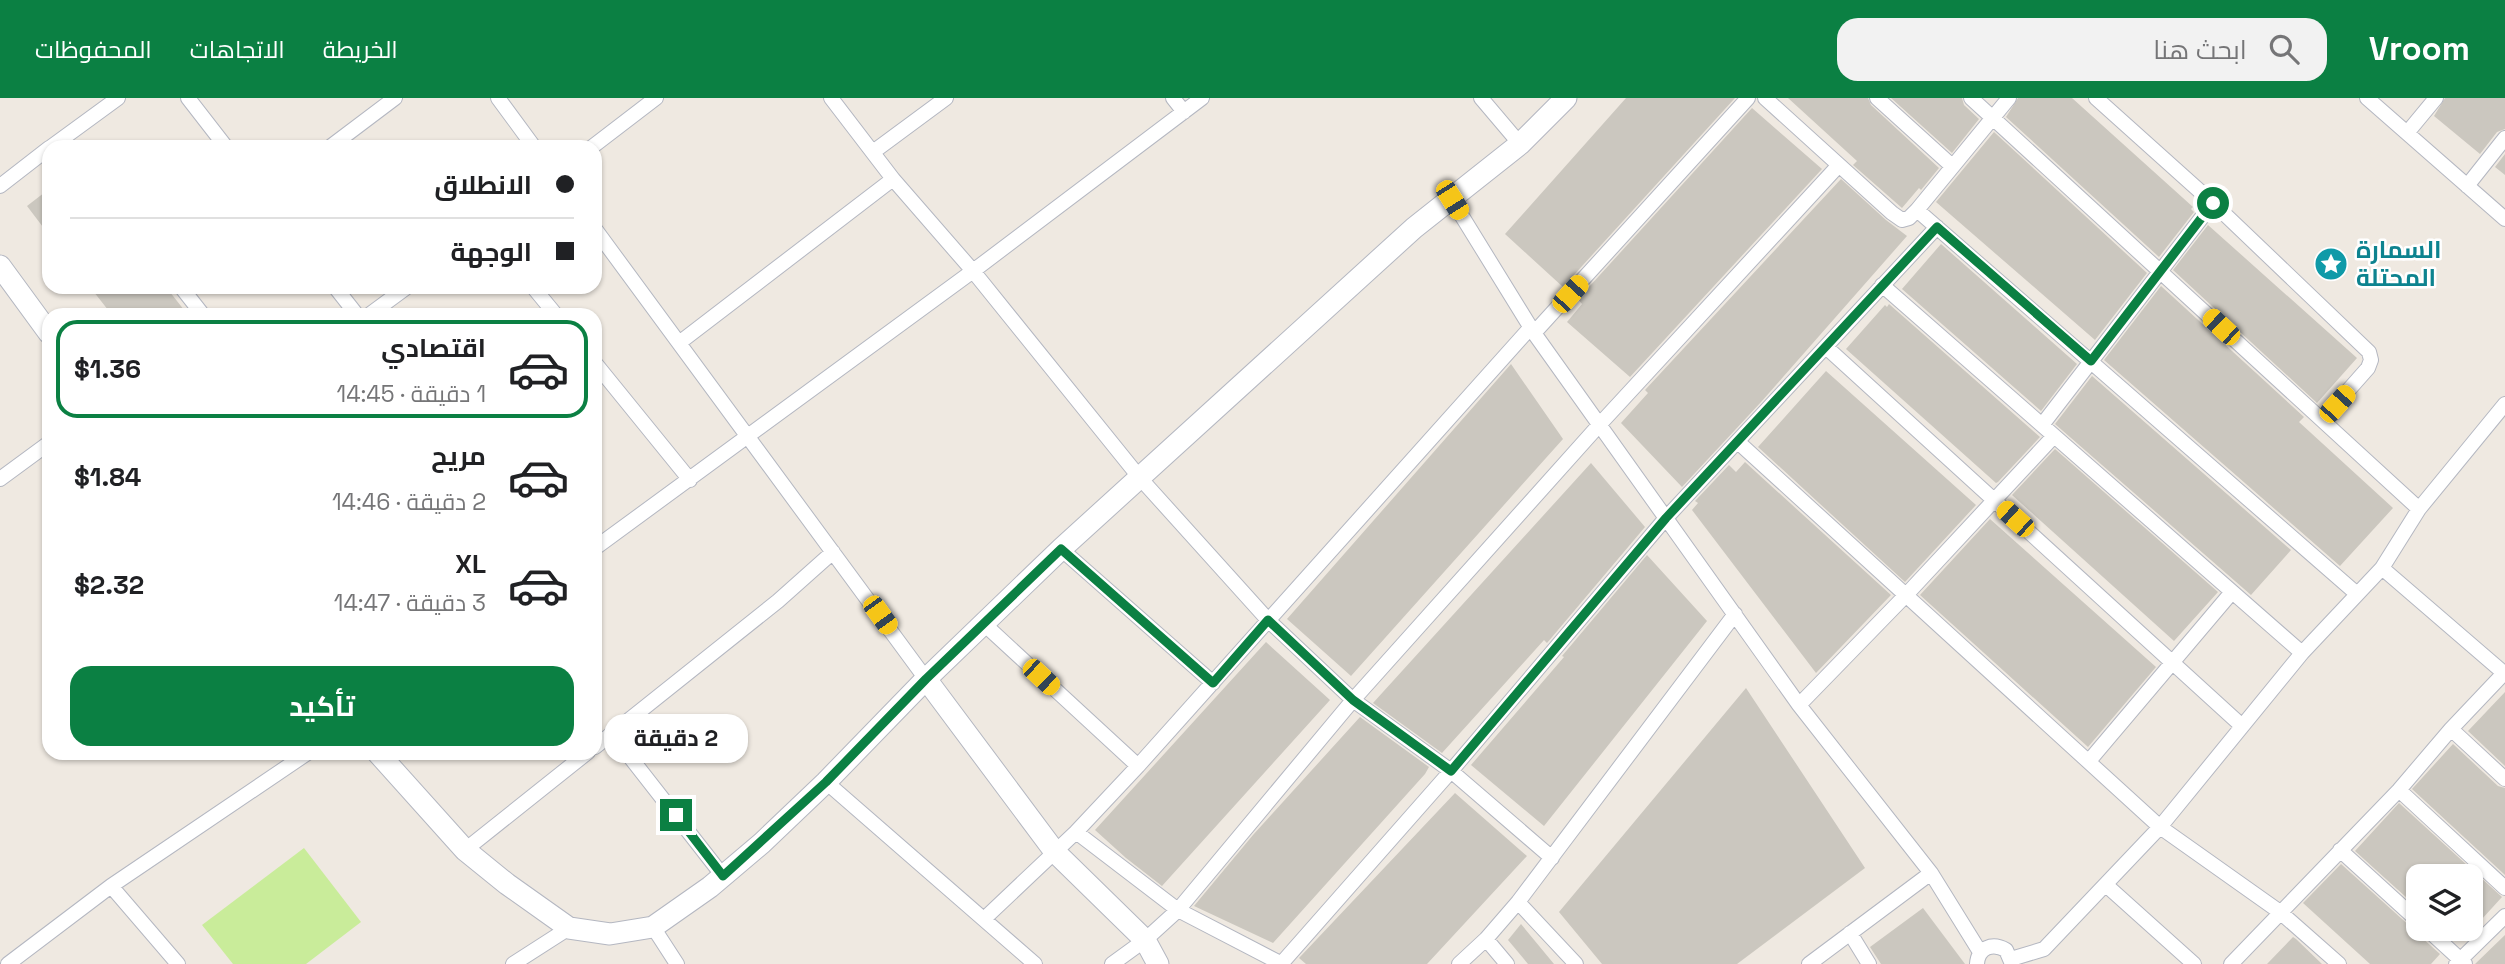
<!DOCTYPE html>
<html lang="ar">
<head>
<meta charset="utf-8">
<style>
  :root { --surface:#fff; --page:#f2f2f2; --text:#202124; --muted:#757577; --line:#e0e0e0; --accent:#0b8043 }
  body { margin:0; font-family:"Space Grotesk",Cairo,sans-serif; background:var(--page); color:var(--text); direction:rtl; height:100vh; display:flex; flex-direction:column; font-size:26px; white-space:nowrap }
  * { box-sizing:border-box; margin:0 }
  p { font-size:23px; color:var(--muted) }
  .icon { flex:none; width:38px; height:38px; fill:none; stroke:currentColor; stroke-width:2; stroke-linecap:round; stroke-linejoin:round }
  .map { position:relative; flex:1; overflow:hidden; direction:ltr }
  .panel { position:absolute; left:42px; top:210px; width:560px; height:452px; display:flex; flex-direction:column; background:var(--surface); border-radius:21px; box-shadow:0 2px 5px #0004; direction:rtl }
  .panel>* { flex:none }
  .hud { position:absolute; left:42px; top:42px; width:560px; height:154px; border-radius:21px; box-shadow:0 2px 5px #0004; direction:rtl; display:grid; align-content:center; height:154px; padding:0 28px; background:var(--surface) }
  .buttons { position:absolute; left:2406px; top:766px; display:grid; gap:14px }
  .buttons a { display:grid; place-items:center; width:77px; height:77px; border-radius:14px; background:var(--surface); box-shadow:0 2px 5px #0004; font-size:35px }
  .end { position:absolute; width:32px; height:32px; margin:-16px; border:9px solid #0b8043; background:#fff; box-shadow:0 0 0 4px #fff }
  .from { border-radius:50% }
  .bubble { position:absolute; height:49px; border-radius:21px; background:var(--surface); box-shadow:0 2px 5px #0004; font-size:23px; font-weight:700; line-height:49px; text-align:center; direction:rtl }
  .car { position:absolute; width:21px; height:42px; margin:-21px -10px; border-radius:9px; box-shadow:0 0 5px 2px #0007; background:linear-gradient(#f5c518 24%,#345 0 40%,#f5c518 0 76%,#345 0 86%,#f5c518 0) }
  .hud b { display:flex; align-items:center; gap:24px; height:66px; font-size:26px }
  .hud b+b { border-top:2px solid var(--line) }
  .hud i { width:18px; height:18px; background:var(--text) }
  ul { padding:12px 0 0; list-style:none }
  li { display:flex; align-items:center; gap:21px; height:98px; margin:0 14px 10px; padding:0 14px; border:4px solid transparent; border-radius:21px }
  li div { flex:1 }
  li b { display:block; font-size:26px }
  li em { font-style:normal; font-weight:700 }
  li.on { border-color:var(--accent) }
  li>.icon { width:63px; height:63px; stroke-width:1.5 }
  .action { display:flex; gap:14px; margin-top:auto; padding:14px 28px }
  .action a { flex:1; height:80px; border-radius:21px; background:var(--accent); color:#fff; font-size:28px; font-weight:700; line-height:80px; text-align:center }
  header { display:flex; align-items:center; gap:42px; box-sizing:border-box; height:98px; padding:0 35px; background:var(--accent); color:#fff }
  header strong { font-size:33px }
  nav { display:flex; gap:38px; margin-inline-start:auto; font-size:24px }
  .search { width:490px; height:63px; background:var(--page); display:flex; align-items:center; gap:18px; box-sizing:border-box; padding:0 24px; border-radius:21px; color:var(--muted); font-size:26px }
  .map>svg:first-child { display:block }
  .pitch { fill:#c9ec9a }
  .building { fill:#cbc7bf }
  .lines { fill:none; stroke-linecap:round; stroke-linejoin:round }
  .street-casing { stroke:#b4b7c1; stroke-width:16 }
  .secondary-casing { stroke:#b4b7c1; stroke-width:23 }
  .street { stroke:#fff; stroke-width:14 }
  .secondary { stroke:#fff; stroke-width:21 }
  .route { stroke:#0b8043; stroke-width:9 }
  .labels { text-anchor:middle; stroke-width:5; stroke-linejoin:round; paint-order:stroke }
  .culture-label { font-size:24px; font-weight:bold; fill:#0d838f; stroke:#fff; text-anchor:start }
</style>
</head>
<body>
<header>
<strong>Vroom</strong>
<div class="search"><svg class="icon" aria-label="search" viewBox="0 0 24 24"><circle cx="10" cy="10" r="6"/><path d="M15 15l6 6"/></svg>ابحث هنا</div>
<nav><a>الخريطة</a><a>الاتجاهات</a><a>المحفوظات</a></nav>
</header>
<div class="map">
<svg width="2505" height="866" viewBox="0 0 2505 866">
  <rect width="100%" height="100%" fill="#efe9e1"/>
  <!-- pitch -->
  <path class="pitch" d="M304,750L361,824L306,866H233L202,827Z"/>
  <!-- building -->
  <path class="building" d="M1626,0H1735L1563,189L1505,136Z
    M1788,0H1868L1871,7L1939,70L1921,92L1919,90L1902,110L1853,67L1857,63Z
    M1891,0H1962L1964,7L1979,21L1952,55Z
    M2018,0H2072L2193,109L2191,111L2194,114L2159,159L2006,19Z
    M2445,0H2505V31L2497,34L2480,56L2434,18Z
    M1752,10L1822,71L1630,279L1567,224L1582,206L1578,201Z
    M1994,34L2147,175L2095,242L1936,104Z
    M2505,56V77L2495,69Z
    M1841,81L1886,122L1907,138L1762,303L1682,389L1621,325L1648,295L1645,292Z
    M49,91V137L27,108Z
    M2208,127L2357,260L2317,305L2173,172Z
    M1941,146L2077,266L2041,313L1902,191Z
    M2161,188L2304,319L2299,324L2393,410L2340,468L2104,262Z
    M90,189H166L188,217H112Z
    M1889,206L2040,339L1998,384L1996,385L1846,251L1885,207L1887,209Z
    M1511,266L1563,341L1351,578L1287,521Z
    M1826,273L1976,407L1905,484L1758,349Z
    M2092,278L2291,452L2251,497L2055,326Z
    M2055,351L2218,494L2174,543L2012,397Z
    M1745,364L1891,497L1816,575L1692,412L1698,405L1695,403L1729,367L1736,374Z
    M1591,365L1645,429L1547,545L1544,542L1442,655L1373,605Z
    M1990,421L2156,569L2088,649L1920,497Z
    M1647,457L1707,523L1544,728L1471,667L1564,559L1562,558Z
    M1266,544L1330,602L1162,788L1126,760L1095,732Z
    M1746,590L1865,770L1737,866H1602L1559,814Z
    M2505,594V668L2468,633Z
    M1360,619L1429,669L1425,676L1273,845L1194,808L1253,737Z
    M2453,646L2498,688L2505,690V777L2412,691Z
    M1455,695L1527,758L1427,866H1306L1299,860Z
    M2399,705L2502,799L2471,833V779H2418V810L2355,753Z
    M2341,766L2412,830L2418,832L2420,838L2440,856L2431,866H2370L2303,805Z
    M1923,810L1965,866H1881L1870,849Z
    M1521,826L1554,866H1528L1508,842Z
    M2441,831H2463L2453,842Z
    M2505,837V866H2475Z
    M2293,839L2296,841L2322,866H2267Z"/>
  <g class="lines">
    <defs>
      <path id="street" d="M188,0L226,49
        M498,0L534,49
        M831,0L893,81L973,173L1140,380L1268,522L1353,602L1451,673L1552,760
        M1173,0L1184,14
        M1481,0L1520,46
        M1765,0L1892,115L1902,122L1909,120L1917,112L2009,0
        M1877,0L1952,68
        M1971,0L2419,411
        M2096,0L2213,105L2369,254L2371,262L2368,270L2322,322
        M2367,0L2505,121
        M2407,35L2436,0
        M51,49L118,0
        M330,49L395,0
        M592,49L656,0
        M873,54L946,0
        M0,88L49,50
        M2467,88L2505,40
        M1452,102L1534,235L1799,607L1931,775L1980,854
        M1917,112L2357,496
        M595,131L926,581
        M1882,187L2302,555
        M181,189L203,217
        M335,189L357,217
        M533,189L556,217
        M369,217L407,189
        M1534,235L1748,0
        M679,245L893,81
        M1826,249L2242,628
        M595,265L690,382
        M2042,327L2213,105
        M1738,344L2160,729L2280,814L2339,866
        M0,381L49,345
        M595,450L973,173L1202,0
        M1061,451L1213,585
        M2382,470L2505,576
        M983,525L1138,668
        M1799,607L1906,497L2054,338
        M2451,631L2505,681
        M612,636L723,778
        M595,649L778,503L833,454
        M2089,663L2232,494
        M826,684L1035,866
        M2399,692L2505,790
        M1076,734L1178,812L1282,866
        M465,752L588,654
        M2340,752L2418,823
        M2106,787L2194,866
        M111,788L178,866
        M1518,804L1576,866
        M984,821L1076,734L1138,668L1531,229
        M653,829L677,866
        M2427,831L2465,866
        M1850,835L1869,866
        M1486,841L1507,866
        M2011,861L2044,851L2160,729L2302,555L2382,470L2419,411L2505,306
        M8,866L111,788L309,654
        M513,866L569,830
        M1112,866L1145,842L1178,812L1353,602L1600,326L1839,67
        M1281,866L1451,673L1666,420L1937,129
        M1459,866L1486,841L1518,804L1735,516
        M1809,866L1931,775
        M1977,866C1978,850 1992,844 2006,852L2012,866
        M2231,866L2399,692L2451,631L2505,574
        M2456,866L2505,818"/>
      <path id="secondary" d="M0,168L49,235
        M926,581L1055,754L1145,842L1158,866
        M377,654L465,752L507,786L569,830L610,836L653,829L710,789L762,745L826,684L926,581L1061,451L1414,130L1520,46L1566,0"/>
    </defs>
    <!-- street casing -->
    <use href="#street" class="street-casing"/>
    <!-- secondary casing -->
    <use href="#secondary" class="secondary-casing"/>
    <!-- street -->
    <use href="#street" class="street"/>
    <!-- secondary -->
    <use href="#secondary" class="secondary"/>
  </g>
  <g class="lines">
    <!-- route -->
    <path class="route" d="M676,717L723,778L826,684L926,581L1061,451L1213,585L1268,522L1353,602L1451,673L1666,420L1937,129L2091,263L2213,105"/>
  </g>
  <!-- icons -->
  <defs>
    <symbol id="sight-disc" viewBox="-11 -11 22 22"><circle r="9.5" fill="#0f9aa8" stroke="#fff"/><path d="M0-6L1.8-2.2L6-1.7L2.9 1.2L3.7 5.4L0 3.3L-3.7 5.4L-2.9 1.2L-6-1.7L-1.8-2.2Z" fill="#fff"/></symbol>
  </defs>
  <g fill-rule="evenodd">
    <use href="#sight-disc" x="2312" y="147" width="38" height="38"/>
  </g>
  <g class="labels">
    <!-- culture labels -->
    <g class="culture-label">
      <text x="2356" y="160">السمارة<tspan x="2356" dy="28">المحتلة</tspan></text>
    </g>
  </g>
</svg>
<div class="buttons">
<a><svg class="icon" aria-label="layers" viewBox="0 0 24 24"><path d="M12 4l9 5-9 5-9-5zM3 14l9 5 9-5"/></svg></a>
</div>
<i class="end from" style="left:2213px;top:105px"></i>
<i class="end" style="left:676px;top:717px"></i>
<div class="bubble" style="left:604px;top:616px;width:144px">2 دقيقة</div>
<i class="car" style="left:1452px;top:102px;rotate:148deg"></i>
<i class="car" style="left:1570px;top:196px;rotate:42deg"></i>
<i class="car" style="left:2221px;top:229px;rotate:313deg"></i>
<i class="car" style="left:2337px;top:306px;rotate:42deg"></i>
<i class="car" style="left:2015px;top:421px;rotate:312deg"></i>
<i class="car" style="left:880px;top:517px;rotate:144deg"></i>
<i class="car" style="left:1041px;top:579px;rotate:133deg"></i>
<div class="hud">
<b><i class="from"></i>الانطلاق</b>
<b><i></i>الوجهة</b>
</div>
<section class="panel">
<ul>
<li class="on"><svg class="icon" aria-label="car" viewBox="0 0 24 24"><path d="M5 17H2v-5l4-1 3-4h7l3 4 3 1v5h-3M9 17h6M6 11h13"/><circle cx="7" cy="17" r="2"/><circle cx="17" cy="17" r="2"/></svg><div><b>اقتصادي</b><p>1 دقيقة · 14:45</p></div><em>$1.36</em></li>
<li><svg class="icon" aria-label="car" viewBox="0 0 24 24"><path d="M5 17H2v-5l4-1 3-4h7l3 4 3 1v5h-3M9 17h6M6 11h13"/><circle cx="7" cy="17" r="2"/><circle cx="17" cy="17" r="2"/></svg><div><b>مريح</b><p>2 دقيقة · 14:46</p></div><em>$1.84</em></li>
<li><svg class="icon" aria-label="car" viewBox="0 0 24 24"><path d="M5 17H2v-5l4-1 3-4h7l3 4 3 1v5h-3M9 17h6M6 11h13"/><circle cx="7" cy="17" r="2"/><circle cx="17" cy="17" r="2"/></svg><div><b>XL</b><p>3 دقيقة · 14:47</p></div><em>$2.32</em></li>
</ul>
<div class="action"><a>تأكيد</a></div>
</section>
</div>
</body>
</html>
